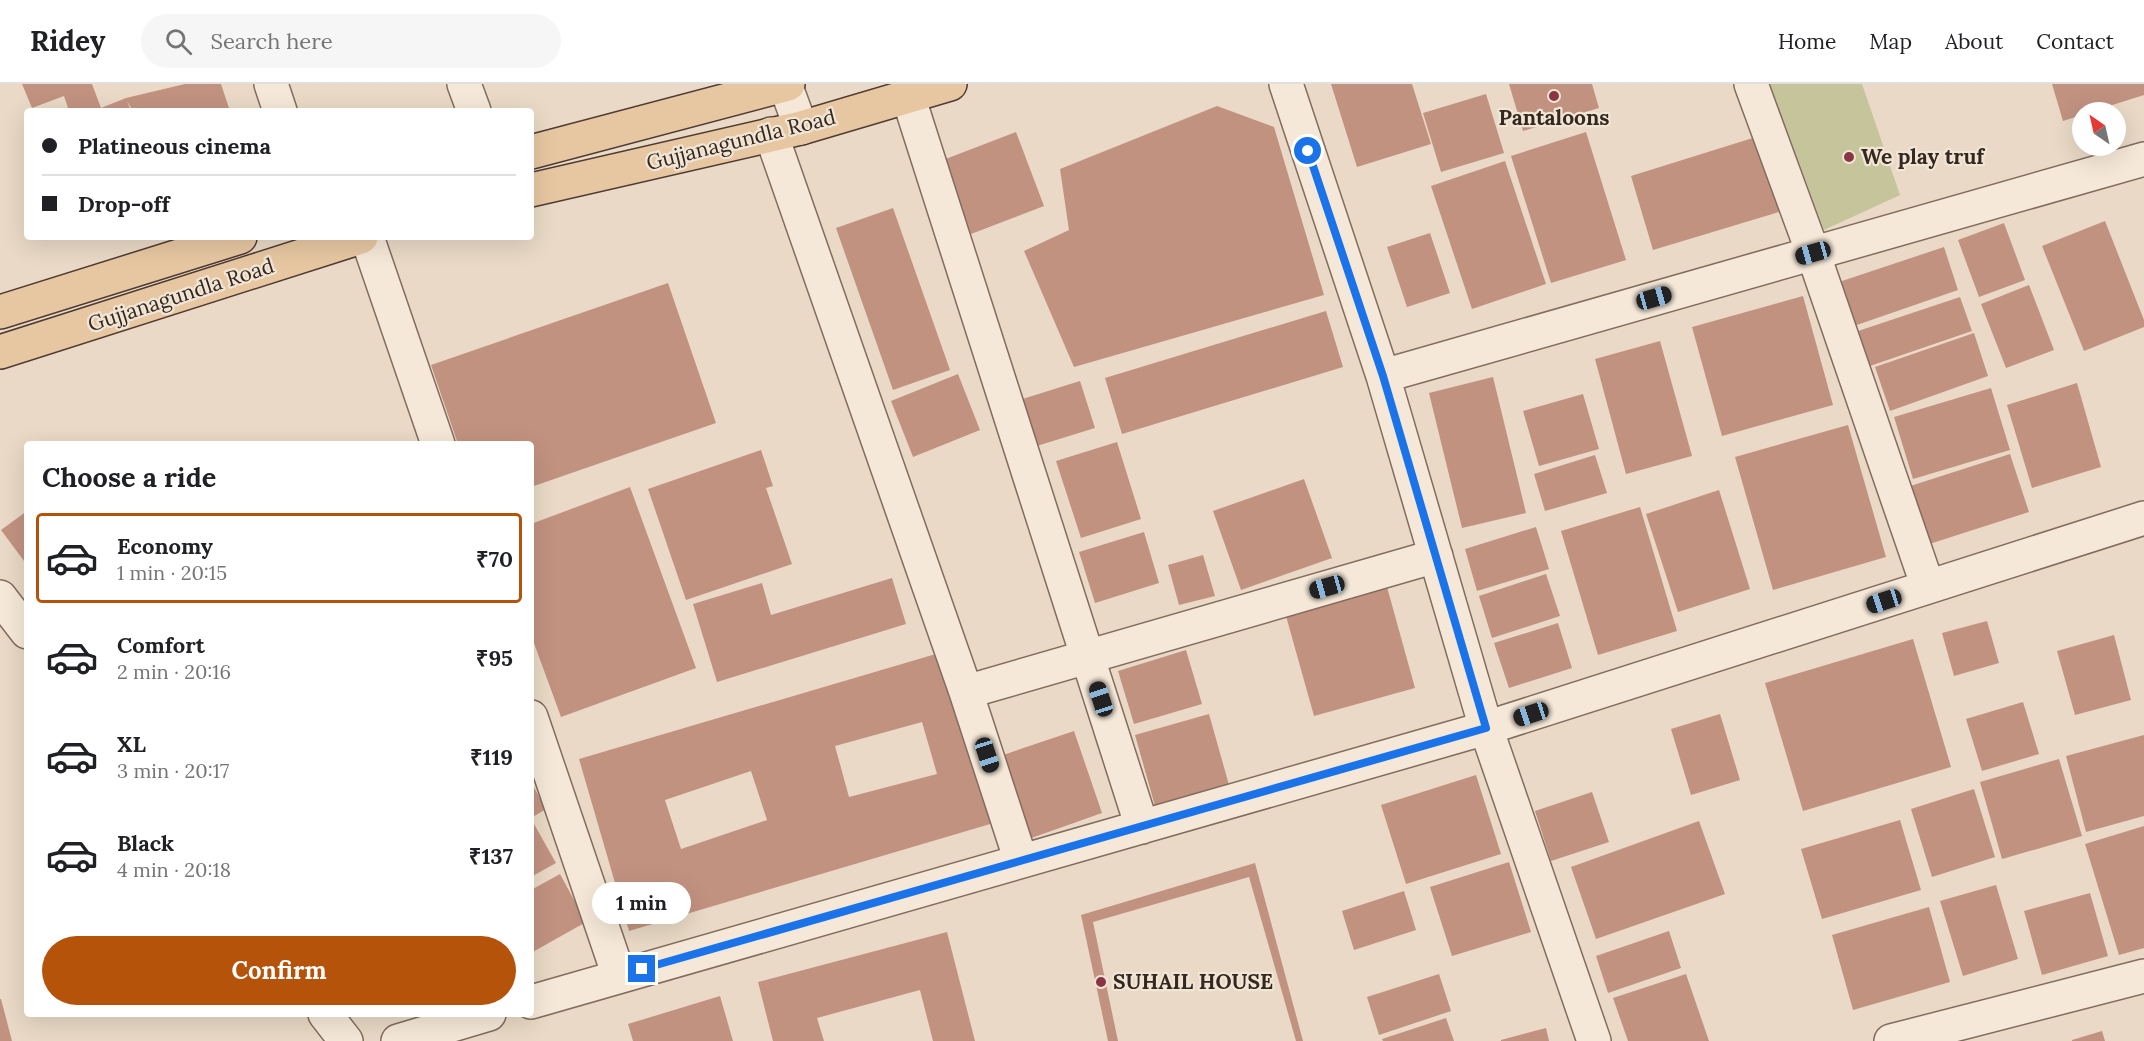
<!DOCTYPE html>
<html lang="en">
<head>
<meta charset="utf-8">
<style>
  :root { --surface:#fff; --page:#f6f6f6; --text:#202124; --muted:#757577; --line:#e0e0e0; --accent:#b45309 }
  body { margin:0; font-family:Lora,serif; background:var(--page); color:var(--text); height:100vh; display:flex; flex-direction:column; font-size:22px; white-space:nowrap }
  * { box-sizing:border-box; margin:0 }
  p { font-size:20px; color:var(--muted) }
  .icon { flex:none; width:33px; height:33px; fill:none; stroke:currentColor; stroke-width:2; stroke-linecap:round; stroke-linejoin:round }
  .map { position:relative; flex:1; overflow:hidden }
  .details { position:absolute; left:24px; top:357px; width:510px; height:576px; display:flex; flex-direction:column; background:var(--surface); border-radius:6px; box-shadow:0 6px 24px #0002 }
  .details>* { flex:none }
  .banner { position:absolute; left:24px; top:24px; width:510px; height:132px; border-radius:6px; box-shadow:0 6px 24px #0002; display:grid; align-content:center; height:132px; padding:0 18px; background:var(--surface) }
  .needle { width:39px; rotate:326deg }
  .tools { position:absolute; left:2072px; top:18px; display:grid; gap:12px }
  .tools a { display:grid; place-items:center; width:54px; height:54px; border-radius:50%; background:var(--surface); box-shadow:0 6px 24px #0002; font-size:30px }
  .end { position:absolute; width:27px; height:27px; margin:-14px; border:8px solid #1a73e8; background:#fff; box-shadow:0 0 0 3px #fff }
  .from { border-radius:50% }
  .bubble { position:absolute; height:42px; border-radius:21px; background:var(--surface); box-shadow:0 6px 24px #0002; font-size:20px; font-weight:800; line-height:42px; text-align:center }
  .car { position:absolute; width:18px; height:36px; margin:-18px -9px; border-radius:8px; box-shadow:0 0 4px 2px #0007; background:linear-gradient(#222 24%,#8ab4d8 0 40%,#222 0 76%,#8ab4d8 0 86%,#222 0) }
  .banner b { display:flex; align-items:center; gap:21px; height:57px; font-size:22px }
  .banner b+b { border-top:2px solid var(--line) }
  .banner i { width:15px; height:15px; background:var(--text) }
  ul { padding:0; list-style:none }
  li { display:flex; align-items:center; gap:18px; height:90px; margin:0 12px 9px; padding:0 6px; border:3px solid transparent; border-radius:6px }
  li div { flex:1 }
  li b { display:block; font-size:22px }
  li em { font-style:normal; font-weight:800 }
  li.selected { border-color:var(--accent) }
  li>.icon { width:54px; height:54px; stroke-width:1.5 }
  h2 { padding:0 18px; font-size:27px; line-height:72px }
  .primary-button { display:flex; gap:12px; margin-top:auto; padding:12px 18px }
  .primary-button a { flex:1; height:69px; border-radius:36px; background:var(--accent); color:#fff; font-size:24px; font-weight:800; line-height:69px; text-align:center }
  header { display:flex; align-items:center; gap:36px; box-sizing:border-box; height:84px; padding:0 30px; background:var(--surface); border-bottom:2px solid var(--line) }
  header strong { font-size:28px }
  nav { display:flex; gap:33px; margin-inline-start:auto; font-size:21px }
  .search { width:420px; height:54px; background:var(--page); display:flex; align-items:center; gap:15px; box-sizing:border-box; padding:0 21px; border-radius:33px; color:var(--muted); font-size:22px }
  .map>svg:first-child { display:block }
  .green { fill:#c6c49b }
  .building { fill:#c29280; fill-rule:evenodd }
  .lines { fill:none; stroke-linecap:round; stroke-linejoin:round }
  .minor-casing { stroke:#826c5e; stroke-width:36 }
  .tertiary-casing { stroke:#826c5e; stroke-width:36 }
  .primary-casing { stroke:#503b32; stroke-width:36 }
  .minor { stroke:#f5e8d8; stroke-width:33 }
  .tertiary { stroke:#f5e8d8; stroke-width:33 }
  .primary { stroke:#e7c7a2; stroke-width:33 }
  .route { stroke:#1a73e8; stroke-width:8 }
  .poi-dot { fill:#8a3543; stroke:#f1e5d5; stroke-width:2 }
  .labels { text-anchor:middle; stroke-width:4.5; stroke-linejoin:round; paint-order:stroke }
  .poi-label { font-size:21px; font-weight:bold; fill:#342720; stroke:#f1e5d5; text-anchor:start }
  .street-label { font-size:21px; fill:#342720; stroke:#f1e5d5 }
</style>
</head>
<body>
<header>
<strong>Ridey</strong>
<div class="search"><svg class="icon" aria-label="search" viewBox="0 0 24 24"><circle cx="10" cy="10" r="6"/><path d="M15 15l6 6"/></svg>Search here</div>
<nav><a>Home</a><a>Map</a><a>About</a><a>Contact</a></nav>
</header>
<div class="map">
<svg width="2144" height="957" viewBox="0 0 2144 957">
  <rect width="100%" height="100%" fill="#e9d9c6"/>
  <!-- green -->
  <path class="green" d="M1770,0H1862L1900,111L1824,146Z"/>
  <!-- building -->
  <path class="building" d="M22,0H92L101,24L126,14L185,0H221L230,27H133L127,17L131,27H69L64,12L32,24Z
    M1331,0H1412L1431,60L1357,83Z
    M1509,0H1592L1599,24L1523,47Z
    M2052,0H2144V11L2090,28H2082V31L2063,37Z
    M1486,10L1504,69L1441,88L1423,29Z
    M1217,22L1274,43L1324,211L1074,283L1024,167L1069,146L1060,85Z
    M1016,48L1044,122L971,150L943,76Z
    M1586,48L1626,176L1551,199L1511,72Z
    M1756,53L1779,128L1653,166L1631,92Z
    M1505,77L1546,200L1472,225L1431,102Z
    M893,124L950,286L893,306L836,144Z
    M2105,137L2144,236V243L2084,267L2042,162Z
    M2004,139L2025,196L1979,213L1958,156Z
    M1430,149L1450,209L1407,223L1387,163Z
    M1944,163L1958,206L1851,243L1836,199Z
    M668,199L716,339L531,403V360H458L431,281Z
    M2029,201L2054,266L2006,284L1981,220Z
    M1803,212L1833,321L1722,352L1692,243Z
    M1960,213L1972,247L1867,283L1855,248Z
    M1326,227L1343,283L1122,350L1105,294Z
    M1974,249L1988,292L1890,327L1875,283Z
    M1660,257L1692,372L1626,390L1595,275Z
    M958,290L980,346L913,373L891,317Z
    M1493,293L1526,429L1462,444L1429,309Z
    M1080,297L1095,344L1027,365L1013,318Z
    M2077,299L2101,383L2032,404L2007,321Z
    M1991,304L2010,366L1913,395L1894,333Z
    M1583,310L1599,365L1539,382L1523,327Z
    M1848,341L1886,473L1773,506L1735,373Z
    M1117,358L1141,435L1081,454L1056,377Z
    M761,366L773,402L766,404L792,480L686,516L648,405Z
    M2010,370L2029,428L1920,463L1901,405Z
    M1595,371L1607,409L1545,427L1534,390Z
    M1304,395L1332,474L1241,506L1213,427Z
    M630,403L696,584L561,633L531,551V440Z
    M1719,406L1750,505L1678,528L1646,430Z
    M1640,423L1677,547L1598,571L1561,447Z
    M27,427V481L1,446Z
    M1536,443L1549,485L1477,507L1465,465Z
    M1144,448L1159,499L1095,519L1079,468Z
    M1203,471L1215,512L1179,521L1168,481Z
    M1546,490L1560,532L1492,554L1479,512Z
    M892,494L906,540L717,598L693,520L762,499L771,531Z
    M1387,503L1415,604L1314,632L1286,532Z
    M1987,537L1999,579L1954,592L1942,549Z
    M1558,539L1572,584L1509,604L1494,559Z
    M2114,551L2131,616L2075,631L2057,567Z
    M1913,555L1951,683L1803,727L1765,599Z
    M1186,566L1202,620L1134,640L1118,587Z
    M946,567L997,738L629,847L579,675ZM922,638L937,690L849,713L835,662ZM751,687L767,736L681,765L665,716Z
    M2023,618L2039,670L1982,687L1966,635Z
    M1209,630L1229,701L1155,722L1135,651Z
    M1720,630L1740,696L1691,711L1671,645Z
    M1074,647L1102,729L1023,757L994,674Z
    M2144,651V732L2086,748L2066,672Z
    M2059,675L2082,752L2002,775L1980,698Z
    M1476,691L1501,770L1406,800L1381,721Z
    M531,698L546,725L531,734Z
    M1974,705L1995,773L1932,793L1911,725Z
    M1592,708L1609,758L1551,777L1535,727Z
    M1900,736L1921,806L1822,835L1801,765Z
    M1699,737L1725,810L1596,855L1571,783Z
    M534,740L556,779L531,793V741Z
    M2144,742V864L2119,871L2085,760Z
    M1509,778L1531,848L1452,872L1430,803Z
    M1255,779L1303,957H1296L1249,793L1093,838L1118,957H1108L1081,831Z
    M560,790L586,838L531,869V806Z
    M1996,801L2018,875L1963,892L1940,817Z
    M1404,807L1416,846L1354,866L1342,827Z
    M2090,809L2108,872L2042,891L2024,827Z
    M1929,823L1950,898L1853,926L1832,851Z
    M1669,847L1681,884L1608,909L1596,872Z
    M947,848L975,957H933L920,906L817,934L824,957H773L758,898Z
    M1439,890L1451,927L1379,951L1367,913Z
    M1686,890L1709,957H1628L1613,914Z
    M720,912L733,957H633L628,940Z
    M0,915H1L12,957H0Z
    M1446,934L1454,957H1383L1382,955Z
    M1546,944L1549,957H1501V956Z
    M2102,947L2105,957H2072V956Z"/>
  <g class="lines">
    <defs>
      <path id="minor" d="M271,0L280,27
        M464,0L474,27
        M785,0L801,44
        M1286,0L1383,292L1486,644L1594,957
        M1751,0L1813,169L1928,503
        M908,12L1142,743
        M771,50L966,608L1021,777
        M367,153L438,360
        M1383,292L2144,75
        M966,608L1436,472
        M531,633L619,892
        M531,918L1486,644L2144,434
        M398,957L489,930
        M1891,957L2144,892"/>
      <path id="tertiary" d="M0,513L27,548
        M325,930L346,957"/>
      <path id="primary" d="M531,68L788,0
        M531,106L801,44L950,0
        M0,228L240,153
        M0,268L361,153"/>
    </defs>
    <!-- minor casing -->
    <use href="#minor" class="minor-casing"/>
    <!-- tertiary casing -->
    <use href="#tertiary" class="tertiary-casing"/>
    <!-- primary casing -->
    <use href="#primary" class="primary-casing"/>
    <!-- minor -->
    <use href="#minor" class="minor"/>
    <!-- tertiary -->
    <use href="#tertiary" class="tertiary"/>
    <!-- primary -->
    <use href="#primary" class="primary"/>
  </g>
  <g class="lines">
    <!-- route -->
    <path class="route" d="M642,885L1486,644L1383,292L1308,67"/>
  </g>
  <!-- markers -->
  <g class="poi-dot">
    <circle cx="1554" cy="12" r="6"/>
    <circle cx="1849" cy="73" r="6"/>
    <circle cx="1101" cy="898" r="6"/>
  </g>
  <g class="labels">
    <!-- poi labels -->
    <g class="poi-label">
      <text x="1554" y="41" text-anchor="middle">Pantaloons</text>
      <text x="1861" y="80">We play truf</text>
      <text x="1113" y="905">SUHAIL HOUSE</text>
    </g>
    <!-- street labels -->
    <g class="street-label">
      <text transform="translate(741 56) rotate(-14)" y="7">Gujjanagundla Road</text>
      <text transform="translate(181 211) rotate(-18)" y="7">Gujjanagundla Road</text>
    </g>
  </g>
</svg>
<div class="tools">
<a><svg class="needle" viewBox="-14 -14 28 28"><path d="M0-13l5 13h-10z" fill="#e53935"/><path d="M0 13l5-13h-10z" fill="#757577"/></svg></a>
</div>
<i class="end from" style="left:1308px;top:67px"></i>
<i class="end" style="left:642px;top:885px"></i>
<div class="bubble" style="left:592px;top:798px;width:99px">1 min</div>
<i class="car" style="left:1813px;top:169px;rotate:254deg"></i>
<i class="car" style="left:1654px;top:214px;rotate:74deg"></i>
<i class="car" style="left:1327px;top:503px;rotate:254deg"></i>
<i class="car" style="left:1884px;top:517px;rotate:252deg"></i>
<i class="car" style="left:1101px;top:615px;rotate:342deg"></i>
<i class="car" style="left:1531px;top:630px;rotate:252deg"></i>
<i class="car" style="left:987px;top:671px;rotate:162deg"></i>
<div class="banner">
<b><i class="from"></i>Platineous cinema</b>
<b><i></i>Drop-off</b>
</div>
<section class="details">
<h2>Choose a ride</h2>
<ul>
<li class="selected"><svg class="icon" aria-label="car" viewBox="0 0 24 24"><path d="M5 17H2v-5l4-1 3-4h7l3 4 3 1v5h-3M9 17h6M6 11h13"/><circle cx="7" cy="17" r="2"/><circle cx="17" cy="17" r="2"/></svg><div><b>Economy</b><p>1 min · 20:15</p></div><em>₹70</em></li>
<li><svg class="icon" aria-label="car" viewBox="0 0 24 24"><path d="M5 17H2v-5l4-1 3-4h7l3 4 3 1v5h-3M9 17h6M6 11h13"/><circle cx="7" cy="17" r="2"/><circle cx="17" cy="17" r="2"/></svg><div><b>Comfort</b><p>2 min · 20:16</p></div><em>₹95</em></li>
<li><svg class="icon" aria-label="car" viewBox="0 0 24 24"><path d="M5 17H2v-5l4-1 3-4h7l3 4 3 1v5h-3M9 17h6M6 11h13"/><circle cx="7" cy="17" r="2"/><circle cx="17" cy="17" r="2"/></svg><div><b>XL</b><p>3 min · 20:17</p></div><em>₹119</em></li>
<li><svg class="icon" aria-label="car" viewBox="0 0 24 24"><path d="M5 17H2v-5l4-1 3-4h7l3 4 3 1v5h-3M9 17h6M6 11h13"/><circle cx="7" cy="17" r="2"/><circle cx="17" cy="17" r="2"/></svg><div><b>Black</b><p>4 min · 20:18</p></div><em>₹137</em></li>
</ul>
<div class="primary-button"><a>Confirm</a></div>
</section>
</div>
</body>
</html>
